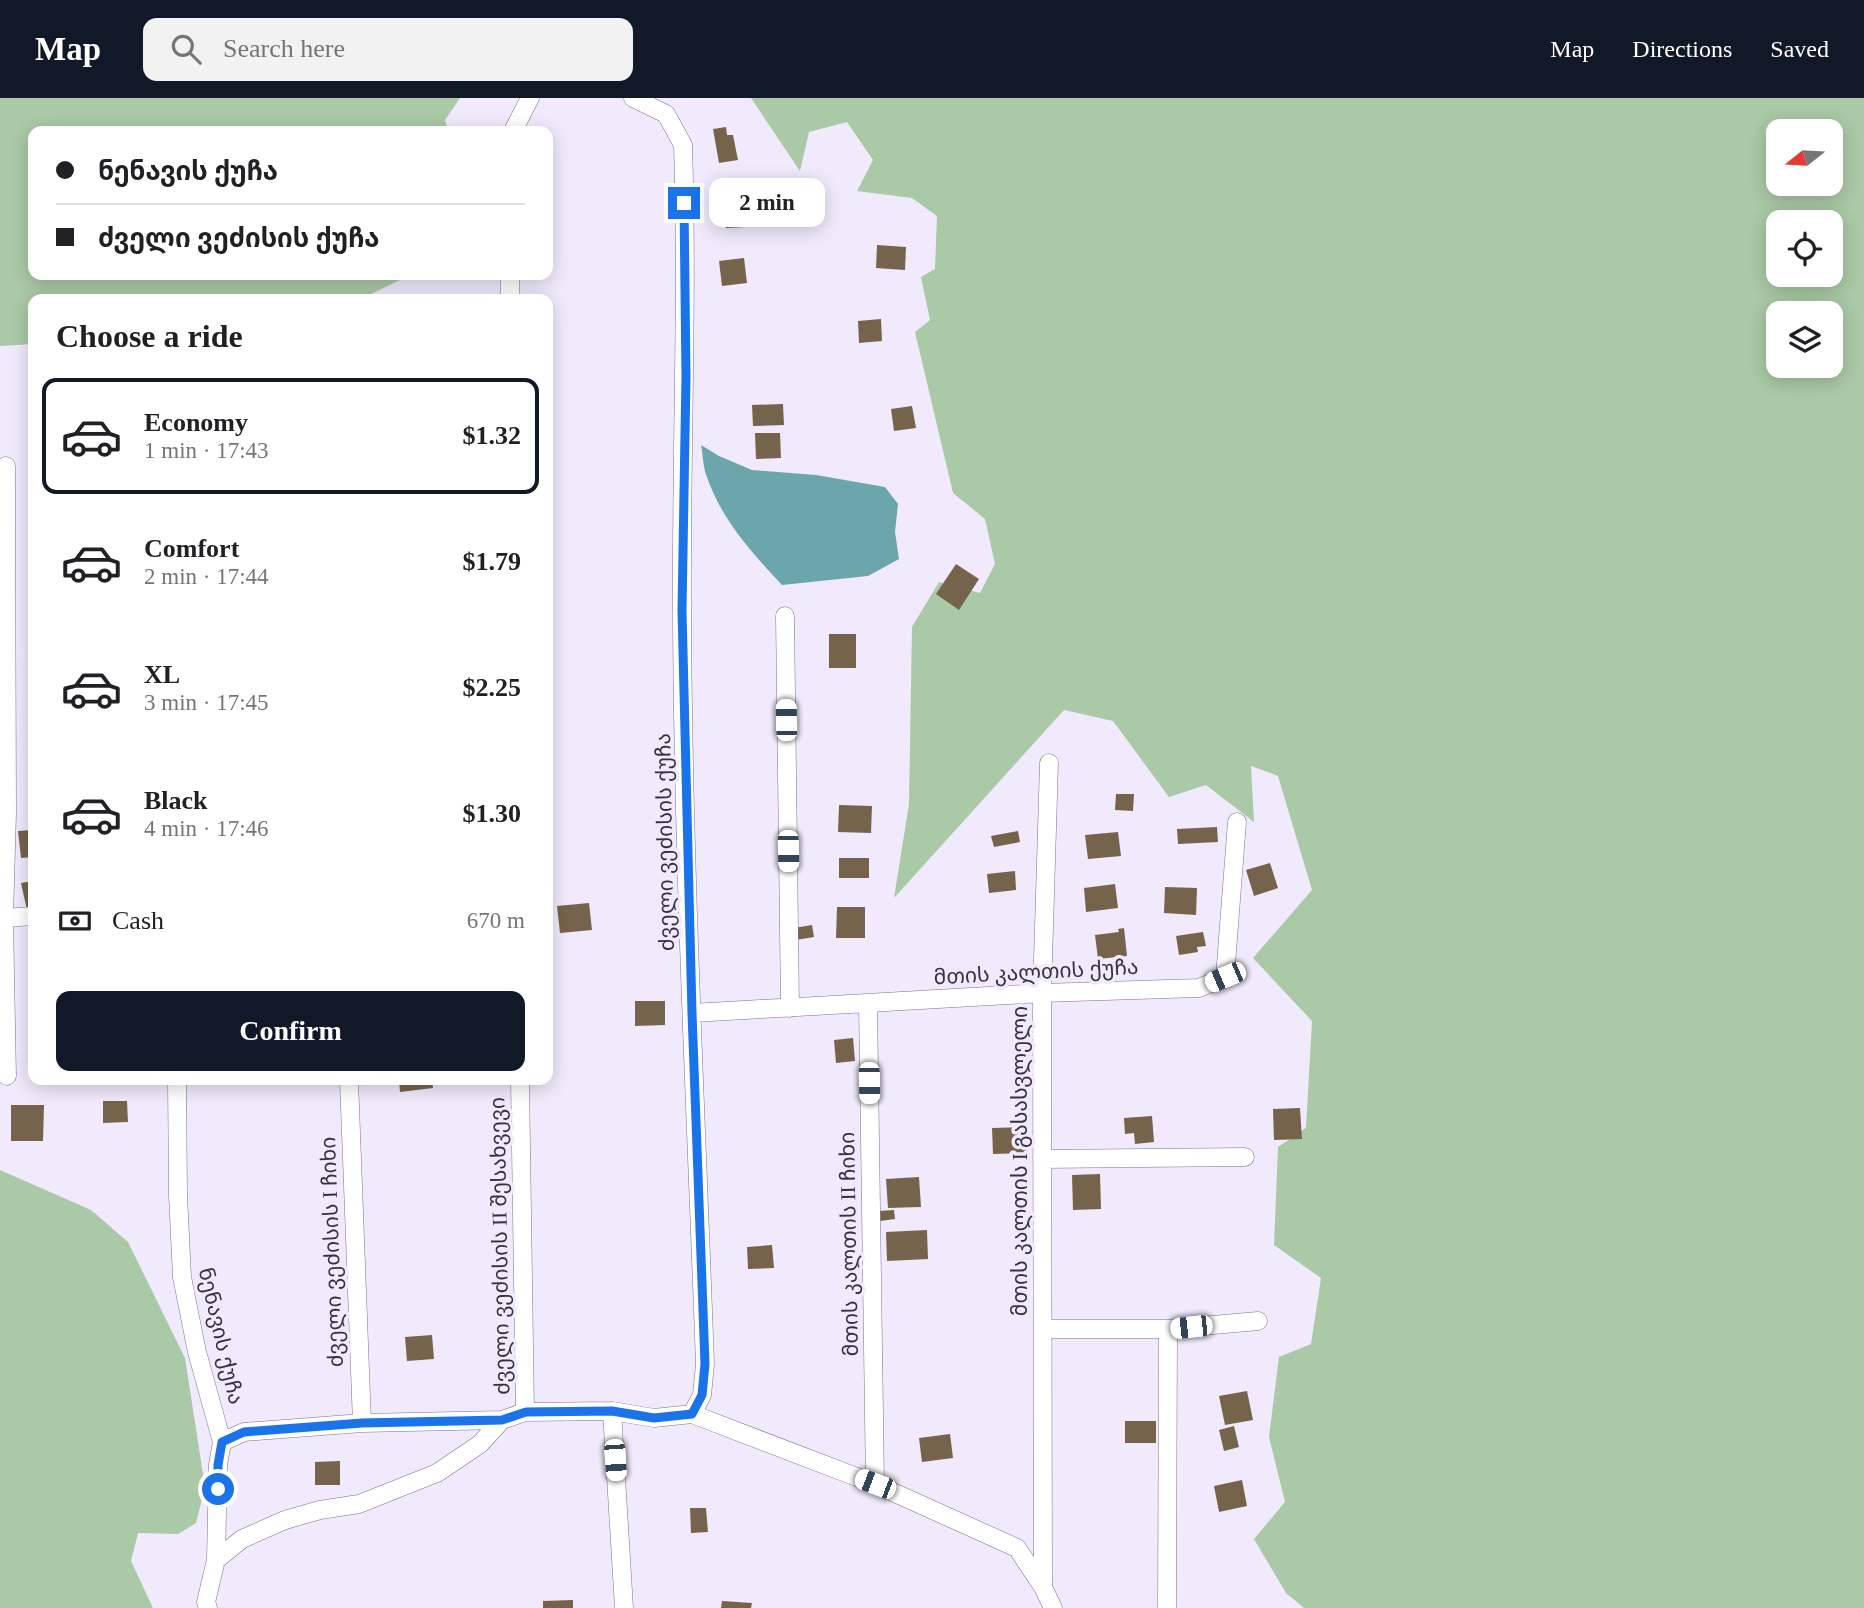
<!DOCTYPE html>
<html lang="en">
<head>
<meta charset="utf-8">
<style>
  :root { --surface:#fff; --page:#f2f2f2; --text:#202124; --muted:#757577; --line:#e0e0e0; --accent:#111827 }
  body { margin:0; font-family:"Times New Roman","Noto Sans Georgian",serif; background:var(--page); color:var(--text); height:100vh; display:flex; flex-direction:column; font-size:26px; white-space:nowrap }
  * { box-sizing:border-box; margin:0 }
  p { font-size:23px; color:var(--muted) }
  .icon { flex:none; width:38px; height:38px; fill:none; stroke:currentColor; stroke-width:2; stroke-linecap:round; stroke-linejoin:round }
  .map { position:relative; flex:1; overflow:hidden }
  .sheet { position:absolute; left:28px; top:196px; width:525px; height:791px; display:flex; flex-direction:column; background:var(--surface); border-radius:14px; box-shadow:0 4px 18px #0003 }
  .sheet>* { flex:none }
  .banner { position:absolute; left:28px; top:28px; width:525px; height:154px; border-radius:14px; box-shadow:0 4px 18px #0003; display:grid; align-content:center; height:154px; padding:0 28px; background:var(--surface) }
  .needle { width:46px; rotate:252deg }
  .controls { position:absolute; left:1766px; top:21px; display:grid; gap:14px }
  .controls a { display:grid; place-items:center; width:77px; height:77px; border-radius:14px; background:var(--surface); box-shadow:0 4px 18px #0003; font-size:35px }
  .end { position:absolute; width:32px; height:32px; margin:-16px; border:9px solid #1a73e8; background:#fff; box-shadow:0 0 0 4px #fff }
  .from { border-radius:50% }
  .bubble { position:absolute; height:49px; border-radius:14px; background:var(--surface); box-shadow:0 4px 18px #0003; font-size:23px; font-weight:800; line-height:49px; text-align:center }
  .car { position:absolute; width:21px; height:42px; margin:-21px -10px; border-radius:9px; box-shadow:0 0 5px 2px #0007; background:linear-gradient(#fff 24%,#345 0 40%,#fff 0 76%,#345 0 86%,#fff 0) }
  .banner b { display:flex; align-items:center; gap:24px; height:66px; font-size:26px }
  .banner b+b { border-top:2px solid var(--line) }
  .banner i { width:18px; height:18px; background:var(--text) }
  ul { padding:0; list-style:none }
  li { display:flex; align-items:center; gap:21px; height:116px; margin:0 14px 10px; padding:0 14px; border:4px solid transparent; border-radius:14px }
  li div { flex:1 }
  li b { display:block; font-size:26px }
  li em { font-style:normal; font-weight:800 }
  li.current { border-color:var(--accent) }
  li>.icon { width:63px; height:63px; stroke-width:1.5 }
  h2 { padding:0 28px; font-size:32px; line-height:84px }
  .pay { display:flex; align-items:center; gap:18px; height:77px; padding:0 28px; font-size:26px }
  .pay p { margin-inline-start:auto }
  .cta { display:flex; gap:14px; margin-top:auto; padding:14px 28px }
  .cta a { flex:1; height:80px; border-radius:14px; background:var(--accent); color:#fff; font-size:28px; font-weight:800; line-height:80px; text-align:center }
  header { display:flex; align-items:center; gap:42px; box-sizing:border-box; height:98px; padding:0 35px; background:var(--accent); color:#fff }
  header strong { font-size:33px }
  nav { display:flex; gap:38px; margin-inline-start:auto; font-size:24px }
  .search { width:490px; height:63px; background:var(--page); display:flex; align-items:center; gap:18px; box-sizing:border-box; padding:0 24px; border-radius:14px; color:var(--muted); font-size:26px }
  .map>svg:first-child { display:block }
  .green { fill:#aac9a6; fill-rule:evenodd }
  .water { fill:#6ba6ac }
  .building { fill:#76634c }
  .lines { fill:none; stroke-linecap:round; stroke-linejoin:round }
  .minor-casing { stroke:#7b728e; stroke-width:19 }
  .minor { stroke:#fff; stroke-width:18 }
  .route { stroke:#1a73e8; stroke-width:9 }
  .labels { text-anchor:middle; stroke-width:7; stroke-linejoin:round; paint-order:stroke }
  .street-label { font-size:21px; fill:#35313d; stroke:#f0eafc }
</style>
</head>
<body>
<header>
<strong>Map</strong>
<div class="search"><svg class="icon" aria-label="search" viewBox="0 0 24 24"><circle cx="10" cy="10" r="6"/><path d="M15 15l6 6"/></svg>Search here</div>
<nav><a>Map</a><a>Directions</a><a>Saved</a></nav>
</header>
<div class="map">
<svg width="1864" height="1510" viewBox="0 0 1864 1510">
  <rect width="100%" height="100%" fill="#f0eafc"/>
  <!-- green -->
  <path class="green" d="M0,0H460L445,22L448,33H33V177H410L361,201H33V246L0,248Z
    M751,0H1864V1510H1304L1286,1495L1254,1441L1285,1404L1269,1339L1279,1259L1311,1246L1321,1180L1274,1147L1278,1049L1306,1030L1312,923L1253,860L1312,792L1278,678L1251,668L1254,724L1206,687L1169,699L1113,623L1064,612L894,800L909,706L912,529L939,484L980,495L995,466L985,421L953,395L915,234L930,222L921,179L935,171L937,118L912,100L857,93L873,62L847,24L809,34L800,73ZM1778,33H1830V86H1778ZM1778,124H1830V177H1778ZM1778,215H1830V268H1778Z
    M0,1072L91,1112L128,1144L185,1260L205,1389L196,1425L178,1436L138,1435L131,1463L153,1510H0Z"/>
  <!-- water -->
  <path class="water" d="M701,347L719,358L752,372L816,377L885,389L898,406L895,434L899,461L868,478L782,487C753,456 721,421 707,379C703,370 703,357 701,347Z"/>
  <!-- building -->
  <path class="building" d="M726,29L727,37H733L738,62L719,65L713,31Z
    M798,101L818,102L817,127L799,126V120L788,119L789,106H798Z
    M744,103L746,129L726,130L725,104Z
    M877,147L906,149L905,172L876,170Z
    M744,160L747,185L722,188L719,163Z
    M881,221L882,243L859,245L858,223Z
    M783,306L784,327L753,328L752,307Z
    M912,308L916,330L894,333L891,311Z
    M755,335H780L781,360L756,361Z
    M956,466L979,481L959,512L936,496Z
    M829,536H856V570H829Z
    M1116,696H1134L1133,713L1115,712Z
    M839,707L872,708L871,735L838,734Z
    M1217,729L1218,744L1178,746L1177,731Z
    M33,732V759L21,760L18,733Z
    M1018,733L1020,744L994,749L991,738Z
    M1118,734L1121,758L1088,761L1085,737Z
    M839,760H869V780H839Z
    M1270,765L1278,790L1254,798L1246,772Z
    M1015,773L1016,792L989,795L987,776Z
    M33,783V811L27,812L21,785Z
    M1115,786L1118,810L1086,814L1084,790Z
    M1165,789L1197,790L1196,817L1164,815Z
    M589,805L592,832L560,835L557,808Z
    M837,809H865V840H836Z
    M812,827L814,839L796,842L794,830Z
    M1124,830L1127,858L1098,861L1095,837L1119,834L1118,831Z
    M1203,834L1206,848L1197,849L1198,854L1179,857L1176,838Z
    M635,903H665V927L635,928Z
    M853,940L855,963L836,965L834,942Z
    M399,982H432L433,990L400,994Z
    M103,1003H127L128,1024L103,1025Z
    M11,1007H44L43,1043H11Z
    M1300,1010L1302,1041L1274,1042L1273,1011Z
    M1152,1018L1154,1044L1135,1046L1134,1035L1125,1036L1124,1020Z
    M1027,1029V1055L993,1056L992,1030Z
    M1100,1076L1101,1111L1073,1112L1072,1077Z
    M919,1079L921,1109L888,1110L886,1081Z
    M894,1112L895,1121L880,1123L879,1113Z
    M927,1132L928,1161L887,1163L886,1134Z
    M772,1147L774,1170L748,1171L747,1149Z
    M432,1237L434,1261L407,1263L405,1239Z
    M1247,1293L1253,1322L1225,1327L1219,1298Z
    M1125,1323H1156V1345H1125Z
    M1234,1328L1239,1349L1224,1353L1219,1332Z
    M950,1336L953,1360L922,1364L919,1340Z
    M340,1363V1387H315V1364Z
    M1242,1382L1247,1408L1219,1414L1214,1388Z
    M690,1410H706L708,1434L691,1435Z
    M573,1502V1510H543V1503Z
    M722,1503L752,1505L751,1510H721Z"/>
  <g class="lines">
    <defs>
      <path id="minor" d="M513,33L530,0
        M510,177V201
        M6,368L7,715L4,820L7,978
        M785,518L790,910
        M4,820L33,818
        M868,905L875,1386
        M692,915L1042,895L1199,890L1225,879L1237,724
        M177,982L178,1097L182,1179L197,1254L222,1344L218,1367L216,1462
        M349,982L362,1325
        M520,982L525,1314
        M1042,1061L1245,1059
        M1043,1231H1168L1258,1223
        M612,1313L624,1510
        M692,1316L875,1386L1017,1450L1043,1489L1053,1510
        M222,1344L244,1334L362,1325L502,1322L525,1314L612,1313L654,1320L692,1316L702,1297L705,1266C696,1015 683,764 682,513C681,357 688,202 683,47L666,16L633,0
        M1043,1489L1042,895L1049,665
        M208,1510L206,1504L216,1462L242,1441L285,1422L320,1412L359,1406L437,1375L480,1346L502,1322
        M1167,1510L1168,1231"/>
    </defs>
    <!-- minor casing -->
    <use href="#minor" class="minor-casing"/>
    <!-- minor -->
    <use href="#minor" class="minor"/>
  </g>
  <g class="lines">
    <!-- route -->
    <path class="route" d="M218,1391V1367L222,1344L244,1334L362,1325L502,1322L526,1314L612,1313L654,1320L692,1316L702,1297L705,1266L692,915L682,513L686,278L684,105"/>
  </g>
  <g class="labels">
    <!-- street labels -->
    <g class="street-label">
      <text transform="translate(665 744) rotate(-91)" y="7">ძველი ვეძისის ქუჩა</text>
      <text transform="translate(1036 874) rotate(-3)" y="7">მთის კალთის ქუჩა</text>
      <text transform="translate(1020 1063) rotate(-90)" y="7">მთის კალთის I გასასვლელი</text>
      <text transform="translate(849 1146) rotate(-91)" y="7">მთის კალთის II ჩიხი</text>
      <text transform="translate(500 1148) rotate(-91)" y="7">ძველი ვეძისის II შესახვევი</text>
      <text transform="translate(332 1154) rotate(-92)" y="7">ძველი ვეძისის I ჩიხი</text>
      <text transform="translate(221 1238) rotate(77)" y="7">ნენავის ქუჩა</text>
    </g>
  </g>
</svg>
<div class="controls">
<a><svg class="needle" viewBox="-14 -14 28 28"><path d="M0-13l5 13h-10z" fill="#e53935"/><path d="M0 13l5-13h-10z" fill="#757577"/></svg></a>
<a><svg class="icon" aria-label="locate" viewBox="0 0 24 24"><circle cx="12" cy="12" r="6"/><path d="M12 2v4M12 18v4M2 12h4M18 12h4"/></svg></a>
<a><svg class="icon" aria-label="layers" viewBox="0 0 24 24"><path d="M12 4l9 5-9 5-9-5zM3 14l9 5 9-5"/></svg></a>
</div>
<i class="end from" style="left:218px;top:1391px"></i>
<i class="end" style="left:684px;top:105px"></i>
<div class="bubble" style="left:709px;top:80px;width:116px">2 min</div>
<i class="car" style="left:786px;top:622px;rotate:359deg"></i>
<i class="car" style="left:788px;top:753px;rotate:179deg"></i>
<i class="car" style="left:1225px;top:879px;rotate:247deg"></i>
<i class="car" style="left:869px;top:985px;rotate:179deg"></i>
<i class="car" style="left:1191px;top:1229px;rotate:264deg"></i>
<i class="car" style="left:615px;top:1362px;rotate:176deg"></i>
<i class="car" style="left:875px;top:1386px;rotate:291deg"></i>
<div class="banner">
<b><i class="from"></i>ნენავის ქუჩა</b>
<b><i></i>ძველი ვეძისის ქუჩა</b>
</div>
<section class="sheet">
<h2>Choose a ride</h2>
<ul>
<li class="current"><svg class="icon" aria-label="car" viewBox="0 0 24 24"><path d="M5 17H2v-5l4-1 3-4h7l3 4 3 1v5h-3M9 17h6M6 11h13"/><circle cx="7" cy="17" r="2"/><circle cx="17" cy="17" r="2"/></svg><div><b>Economy</b><p>1 min · 17:43</p></div><em>$1.32</em></li>
<li><svg class="icon" aria-label="car" viewBox="0 0 24 24"><path d="M5 17H2v-5l4-1 3-4h7l3 4 3 1v5h-3M9 17h6M6 11h13"/><circle cx="7" cy="17" r="2"/><circle cx="17" cy="17" r="2"/></svg><div><b>Comfort</b><p>2 min · 17:44</p></div><em>$1.79</em></li>
<li><svg class="icon" aria-label="car" viewBox="0 0 24 24"><path d="M5 17H2v-5l4-1 3-4h7l3 4 3 1v5h-3M9 17h6M6 11h13"/><circle cx="7" cy="17" r="2"/><circle cx="17" cy="17" r="2"/></svg><div><b>XL</b><p>3 min · 17:45</p></div><em>$2.25</em></li>
<li><svg class="icon" aria-label="car" viewBox="0 0 24 24"><path d="M5 17H2v-5l4-1 3-4h7l3 4 3 1v5h-3M9 17h6M6 11h13"/><circle cx="7" cy="17" r="2"/><circle cx="17" cy="17" r="2"/></svg><div><b>Black</b><p>4 min · 17:46</p></div><em>$1.30</em></li>
</ul>
<div class="pay"><svg class="icon" aria-label="cash" viewBox="0 0 24 24"><path d="M3 7h18v10H3z"/><circle cx="12" cy="12" r="2"/></svg>Cash<p>670 m</p></div>
<div class="cta"><a>Confirm</a></div>
</section>
</div>
</body>
</html>
